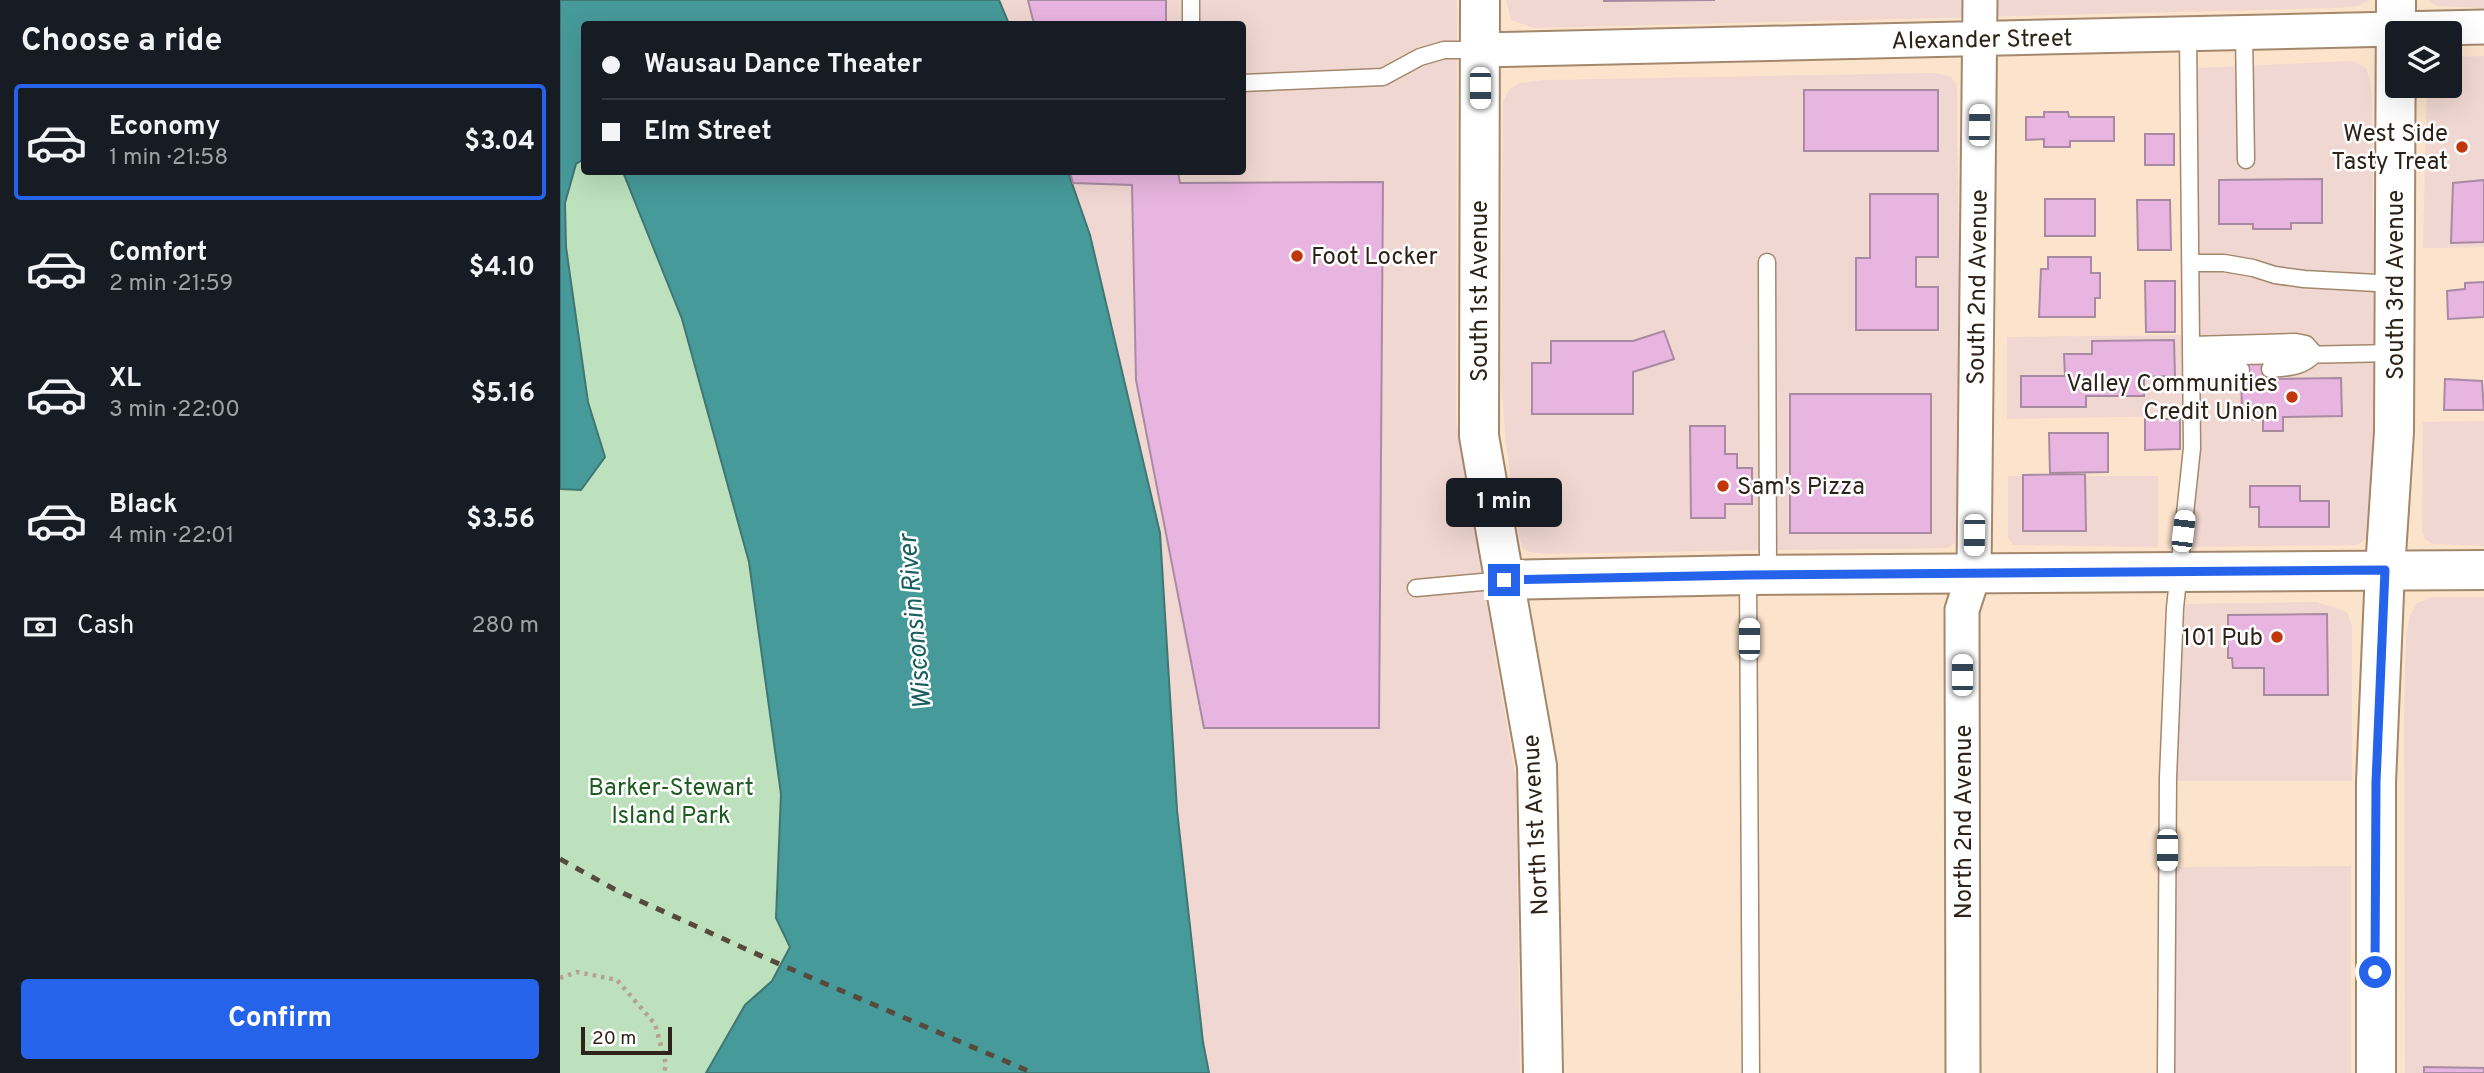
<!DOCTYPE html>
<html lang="en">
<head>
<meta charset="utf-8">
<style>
  :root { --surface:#171b24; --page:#242831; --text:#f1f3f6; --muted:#9ea1a6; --line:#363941; --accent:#2563eb }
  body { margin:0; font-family:Overpass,sans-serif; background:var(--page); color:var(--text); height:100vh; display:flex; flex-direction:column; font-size:26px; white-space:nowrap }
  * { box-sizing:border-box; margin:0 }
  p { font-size:23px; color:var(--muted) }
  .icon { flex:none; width:38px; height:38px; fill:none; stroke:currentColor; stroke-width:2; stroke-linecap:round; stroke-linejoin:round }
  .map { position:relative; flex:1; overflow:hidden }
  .side { display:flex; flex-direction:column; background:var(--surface); width:560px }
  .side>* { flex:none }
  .guide { position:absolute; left:21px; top:21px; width:665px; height:154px; border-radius:7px; box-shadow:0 7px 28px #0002; display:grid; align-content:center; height:154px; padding:0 21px; background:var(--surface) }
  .tools { position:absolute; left:1825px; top:21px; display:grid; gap:14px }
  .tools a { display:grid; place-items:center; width:77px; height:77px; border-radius:7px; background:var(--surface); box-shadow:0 7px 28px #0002; font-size:35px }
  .scale { position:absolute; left:21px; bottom:18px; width:91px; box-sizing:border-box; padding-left:7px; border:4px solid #2e2318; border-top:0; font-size:19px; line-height:24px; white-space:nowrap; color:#2e2318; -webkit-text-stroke:5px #fff; paint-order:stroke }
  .end { position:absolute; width:32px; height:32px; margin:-16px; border:9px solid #2563eb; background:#fff; box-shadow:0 0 0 4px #fff }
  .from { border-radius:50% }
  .bubble { position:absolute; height:49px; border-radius:7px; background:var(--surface); box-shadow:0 7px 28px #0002; font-size:23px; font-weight:700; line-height:49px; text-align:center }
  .car { position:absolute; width:21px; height:42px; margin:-21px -10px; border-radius:9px; box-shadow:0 0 5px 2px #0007; background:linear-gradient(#fff 24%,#345 0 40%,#fff 0 76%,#345 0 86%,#fff 0) }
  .guide b { display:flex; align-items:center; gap:24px; height:66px; font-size:26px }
  .guide b+b { border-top:2px solid var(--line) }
  .guide i { width:18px; height:18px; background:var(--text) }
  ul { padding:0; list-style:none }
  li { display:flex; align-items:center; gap:21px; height:116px; margin:0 14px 10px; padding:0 7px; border:4px solid transparent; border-radius:7px }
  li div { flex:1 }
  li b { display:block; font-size:26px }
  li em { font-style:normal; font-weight:700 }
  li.active { border-color:var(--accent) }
  li>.icon { width:63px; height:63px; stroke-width:1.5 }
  h2 { padding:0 21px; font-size:32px; line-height:84px }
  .pay { display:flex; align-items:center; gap:18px; height:77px; padding:0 21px; font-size:26px }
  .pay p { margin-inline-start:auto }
  .primary-button { display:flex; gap:14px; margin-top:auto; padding:14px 21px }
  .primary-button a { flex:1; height:80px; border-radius:7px; background:var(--accent); color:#fff; font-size:28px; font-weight:700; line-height:80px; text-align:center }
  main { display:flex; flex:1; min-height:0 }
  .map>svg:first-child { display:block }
  .commercial { fill:#f1d7d1 }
  .green { fill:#bde1bc }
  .water { fill:#479a9a; stroke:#407673; stroke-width:2 }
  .building { fill:#e8b5e0; stroke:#a88ba3; stroke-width:2 }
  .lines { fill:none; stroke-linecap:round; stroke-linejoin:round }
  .service-casing { stroke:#a3886d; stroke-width:19 }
  .minor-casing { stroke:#a3886d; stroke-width:37 }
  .tertiary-casing { stroke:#a3886d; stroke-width:42 }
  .primary-casing { stroke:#a3886d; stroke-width:42 }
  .path { stroke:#b6a28f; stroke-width:4.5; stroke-dasharray:3.5 5; stroke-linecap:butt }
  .service { stroke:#fff; stroke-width:16 }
  .minor { stroke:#fff; stroke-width:33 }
  .tertiary { stroke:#fff; stroke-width:38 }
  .primary { stroke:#fff; stroke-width:38 }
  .rail { stroke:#574a3c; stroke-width:5; stroke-dasharray:9 9; stroke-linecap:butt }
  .route { stroke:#2563eb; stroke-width:9 }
  .poi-dot { fill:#c0370c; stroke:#fff; stroke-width:2.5 }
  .labels { text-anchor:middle; stroke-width:5; stroke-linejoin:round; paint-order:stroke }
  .street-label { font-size:24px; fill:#2e2318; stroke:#fff }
  .poi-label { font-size:24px; fill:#2e2318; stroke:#fff; text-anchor:end }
  .park-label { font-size:24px; fill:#1f5c22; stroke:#fff }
  .water-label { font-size:26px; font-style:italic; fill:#195e5e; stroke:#fff }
</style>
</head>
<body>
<main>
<section class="side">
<h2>Choose a ride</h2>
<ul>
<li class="active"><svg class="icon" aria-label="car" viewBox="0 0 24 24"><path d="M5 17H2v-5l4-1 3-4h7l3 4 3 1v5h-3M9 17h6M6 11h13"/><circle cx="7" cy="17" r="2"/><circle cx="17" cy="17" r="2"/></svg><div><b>Economy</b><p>1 min · 21:58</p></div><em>$3.04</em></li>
<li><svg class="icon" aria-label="car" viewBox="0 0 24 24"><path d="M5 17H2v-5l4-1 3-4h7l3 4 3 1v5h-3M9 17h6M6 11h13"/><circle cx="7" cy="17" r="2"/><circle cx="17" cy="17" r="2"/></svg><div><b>Comfort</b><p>2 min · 21:59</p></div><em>$4.10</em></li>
<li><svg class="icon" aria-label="car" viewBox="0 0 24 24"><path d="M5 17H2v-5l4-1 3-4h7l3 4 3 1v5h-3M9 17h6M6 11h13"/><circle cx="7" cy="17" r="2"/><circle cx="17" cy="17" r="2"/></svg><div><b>XL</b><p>3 min · 22:00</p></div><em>$5.16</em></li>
<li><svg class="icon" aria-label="car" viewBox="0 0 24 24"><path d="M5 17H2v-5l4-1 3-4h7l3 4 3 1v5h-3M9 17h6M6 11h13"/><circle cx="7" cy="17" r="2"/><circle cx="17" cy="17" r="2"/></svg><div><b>Black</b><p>4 min · 22:01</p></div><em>$3.56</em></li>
</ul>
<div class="pay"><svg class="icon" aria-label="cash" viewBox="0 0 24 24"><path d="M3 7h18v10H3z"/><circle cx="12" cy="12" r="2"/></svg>Cash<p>280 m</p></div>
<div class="primary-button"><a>Confirm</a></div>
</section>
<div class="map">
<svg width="1924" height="1073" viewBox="0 0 1924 1073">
  <rect width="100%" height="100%" fill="#fbe3cc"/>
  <!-- commercial -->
  <path class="commercial" d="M439,0H897L896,419L956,781L960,1073H649L643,1042L617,810L600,533L508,172H682V24H449Z
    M946,0H1810L1798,6L1773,8L974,28L951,20Z
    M1868,0H1924V8L1877,6Z
    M1924,56V247L1863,248L1867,86H1890V57Z
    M1792,61L1806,68L1810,81L1812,97L1814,421L1809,531L1806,539L1797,545L1625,547L1639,403L1638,68Z
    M1373,73L1390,76L1397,85L1401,534L1399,540L1388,548L1213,550L1200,261L1199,550L986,554L969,552L963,548L959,537L946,444L941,382L943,102L950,89L959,83L985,80Z
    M1627,335L1624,416L1447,419V337Z
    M1924,421V546L1873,544L1865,539L1862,531L1863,422Z
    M1448,476H1598V547L1453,545L1448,537Z
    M1873,597H1924V1073H1845L1844,710L1846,636L1850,616L1857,603Z
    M1756,602L1782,610L1787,613L1792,626V781H1612L1625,604Z
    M1791,866V1073H1614V867Z"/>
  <!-- green -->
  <path class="green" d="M24,159V172H63L122,319L189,562L221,794L216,918L230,947L212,981L185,1005L146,1073H0V489L21,490L45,457L28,402L6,247L5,203L16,164Z"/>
  <!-- water -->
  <path class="water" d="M0,0H439L449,24H24V159L16,164L5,203L6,247L28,402L45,457L21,490L0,489Z
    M63,172H508L530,235L600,533L617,810L643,1042L649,1073H146L185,1005L212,981L230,947L216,918L221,794L189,562L122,319Z"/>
  <!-- building -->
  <path class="building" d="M468,0H606V24H474Z
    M1044,0H1155L1044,1Z
    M1244,90H1378V151H1244Z
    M1484,112H1508L1509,117H1554V141H1510V147H1484V139L1466,140V117H1484Z
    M1585,134H1614V165H1585Z
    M510,172H618L620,183L823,182L819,728H644L576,380L572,185L513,183Z
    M1762,179V223H1731V229H1693V224H1659V180Z
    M1924,180V242L1891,243L1893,183Z
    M1310,194H1378V257H1356V287H1378V330H1296V258H1310Z
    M1485,199H1535V236H1485Z
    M1577,200H1610L1611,250H1578Z
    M1488,257H1531V273H1540V298H1535V317H1479L1481,269H1488Z
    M1585,281H1615V332H1586Z
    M1924,282V317L1888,319L1887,291L1905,289V283Z
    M1104,331L1114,359L1073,372V414H972V363H991V341H1073Z
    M1614,340L1615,376L1584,377V396H1526V407H1461V376H1505L1504,354H1532V341Z
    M1681,359H1710V379L1781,378L1782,416L1723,417V431H1703V419L1682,420Z
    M1885,379L1922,381L1924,410H1884Z
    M1230,394H1371V533H1230Z
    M1585,419H1620V449L1585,450Z
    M1130,426H1165V454H1177V468H1192V504H1165V518H1131Z
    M1489,433H1548V472L1490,473Z
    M1525,474L1526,531H1463V475Z
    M1690,486H1740V501H1769V527H1699V507H1690Z
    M1767,614L1768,695H1704V668H1673L1672,658H1668V615Z
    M1864,1067L1924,1068V1073H1864Z"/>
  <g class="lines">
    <defs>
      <path id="service" d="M631,0V24
        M1684,33L1686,160
        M682,83L823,77L860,57L884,50H920
        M1207,262L1208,575
        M1631,263H1664L1693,268L1715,275L1744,279L1835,284
        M1632,345L1736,342L1746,344L1755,354
        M1632,357L1834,353
        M1710,369C1729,367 1741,368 1755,354
        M1632,371L1681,370
        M1188,575L1191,1073
        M856,588L944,580
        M1606,1073L1608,778L1615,608L1632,448L1628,34"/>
      <path id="minor" d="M920,50L1924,27
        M1403,1073L1402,610L1414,573L1420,0"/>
      <path id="tertiary" d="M944,580L1188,575L1924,570"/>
      <path id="primary" d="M920,0L919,436L977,766L983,1073
        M1816,1073V782L1825,570L1834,432L1836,0"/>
    </defs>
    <!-- service casing -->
    <use href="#service" class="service-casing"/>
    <!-- minor casing -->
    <use href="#minor" class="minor-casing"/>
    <!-- tertiary casing -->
    <use href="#tertiary" class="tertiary-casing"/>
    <!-- primary casing -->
    <use href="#primary" class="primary-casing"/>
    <!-- path -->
    <path class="path" d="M0,978L17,972L57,980L95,1024L106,1064L104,1073"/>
    <!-- service -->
    <use href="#service" class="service"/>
    <!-- minor -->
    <use href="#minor" class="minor"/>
    <!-- tertiary -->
    <use href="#tertiary" class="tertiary"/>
    <!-- primary -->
    <use href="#primary" class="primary"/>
    <!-- rail -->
    <path class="rail" d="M0,859L54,889L210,960L473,1073"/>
  </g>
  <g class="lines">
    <!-- route -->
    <path class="route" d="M944,580L1188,575L1825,570L1816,782L1815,972"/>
  </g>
  <!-- markers -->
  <g class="poi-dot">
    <circle cx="1902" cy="147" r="7"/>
    <circle cx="737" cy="256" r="7"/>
    <circle cx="1732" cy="397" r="7"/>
    <circle cx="1163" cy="486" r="7"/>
    <circle cx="1717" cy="637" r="7"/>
  </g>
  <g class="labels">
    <!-- street labels -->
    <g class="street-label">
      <text transform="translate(1422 39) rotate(-1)" y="8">Alexander Street</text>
      <text transform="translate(1835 285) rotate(-90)" y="8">South 3rd Avenue</text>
      <text transform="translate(1417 287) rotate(-89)" y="8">South 2nd Avenue</text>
      <text transform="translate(919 291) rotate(-90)" y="8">South 1st Avenue</text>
      <text transform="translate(1403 822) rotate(-90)" y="8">North 2nd Avenue</text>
      <text transform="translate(975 825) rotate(-93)" y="8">North 1st Avenue</text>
    </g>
    <!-- poi labels -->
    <g class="poi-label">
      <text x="1888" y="141">West Side<tspan x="1888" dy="28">Tasty Treat</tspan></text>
      <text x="751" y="264" text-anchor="start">Foot Locker</text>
      <text x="1718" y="391">Valley Communities<tspan x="1718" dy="28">Credit Union</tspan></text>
      <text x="1177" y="494" text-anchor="start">Sam's Pizza</text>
      <text x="1703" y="645">101 Pub</text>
    </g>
    <!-- park labels -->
    <g class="park-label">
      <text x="111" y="795">Barker-Stewart<tspan x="111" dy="28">Island Park</tspan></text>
    </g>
    <!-- water labels -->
    <g class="water-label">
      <text transform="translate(354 622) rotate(-95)" y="9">Wisconsin River</text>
    </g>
  </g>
</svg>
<div class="tools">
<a><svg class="icon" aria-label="layers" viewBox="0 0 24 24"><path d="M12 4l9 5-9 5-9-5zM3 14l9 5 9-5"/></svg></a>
</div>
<div class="scale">20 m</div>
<i class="end from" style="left:1815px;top:972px"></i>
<i class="end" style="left:944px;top:580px"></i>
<div class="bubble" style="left:886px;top:478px;width:116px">1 min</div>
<i class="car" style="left:920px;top:88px;rotate:180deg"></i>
<i class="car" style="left:1419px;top:125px;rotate:1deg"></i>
<i class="car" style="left:1623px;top:531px;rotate:7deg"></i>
<i class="car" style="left:1414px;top:535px;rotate:181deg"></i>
<i class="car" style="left:1189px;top:639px;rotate:0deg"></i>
<i class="car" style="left:1402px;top:675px;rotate:0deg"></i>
<i class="car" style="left:1607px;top:850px;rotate:180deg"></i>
<div class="guide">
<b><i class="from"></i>Wausau Dance Theater</b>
<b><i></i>Elm Street</b>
</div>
</div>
</main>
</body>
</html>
